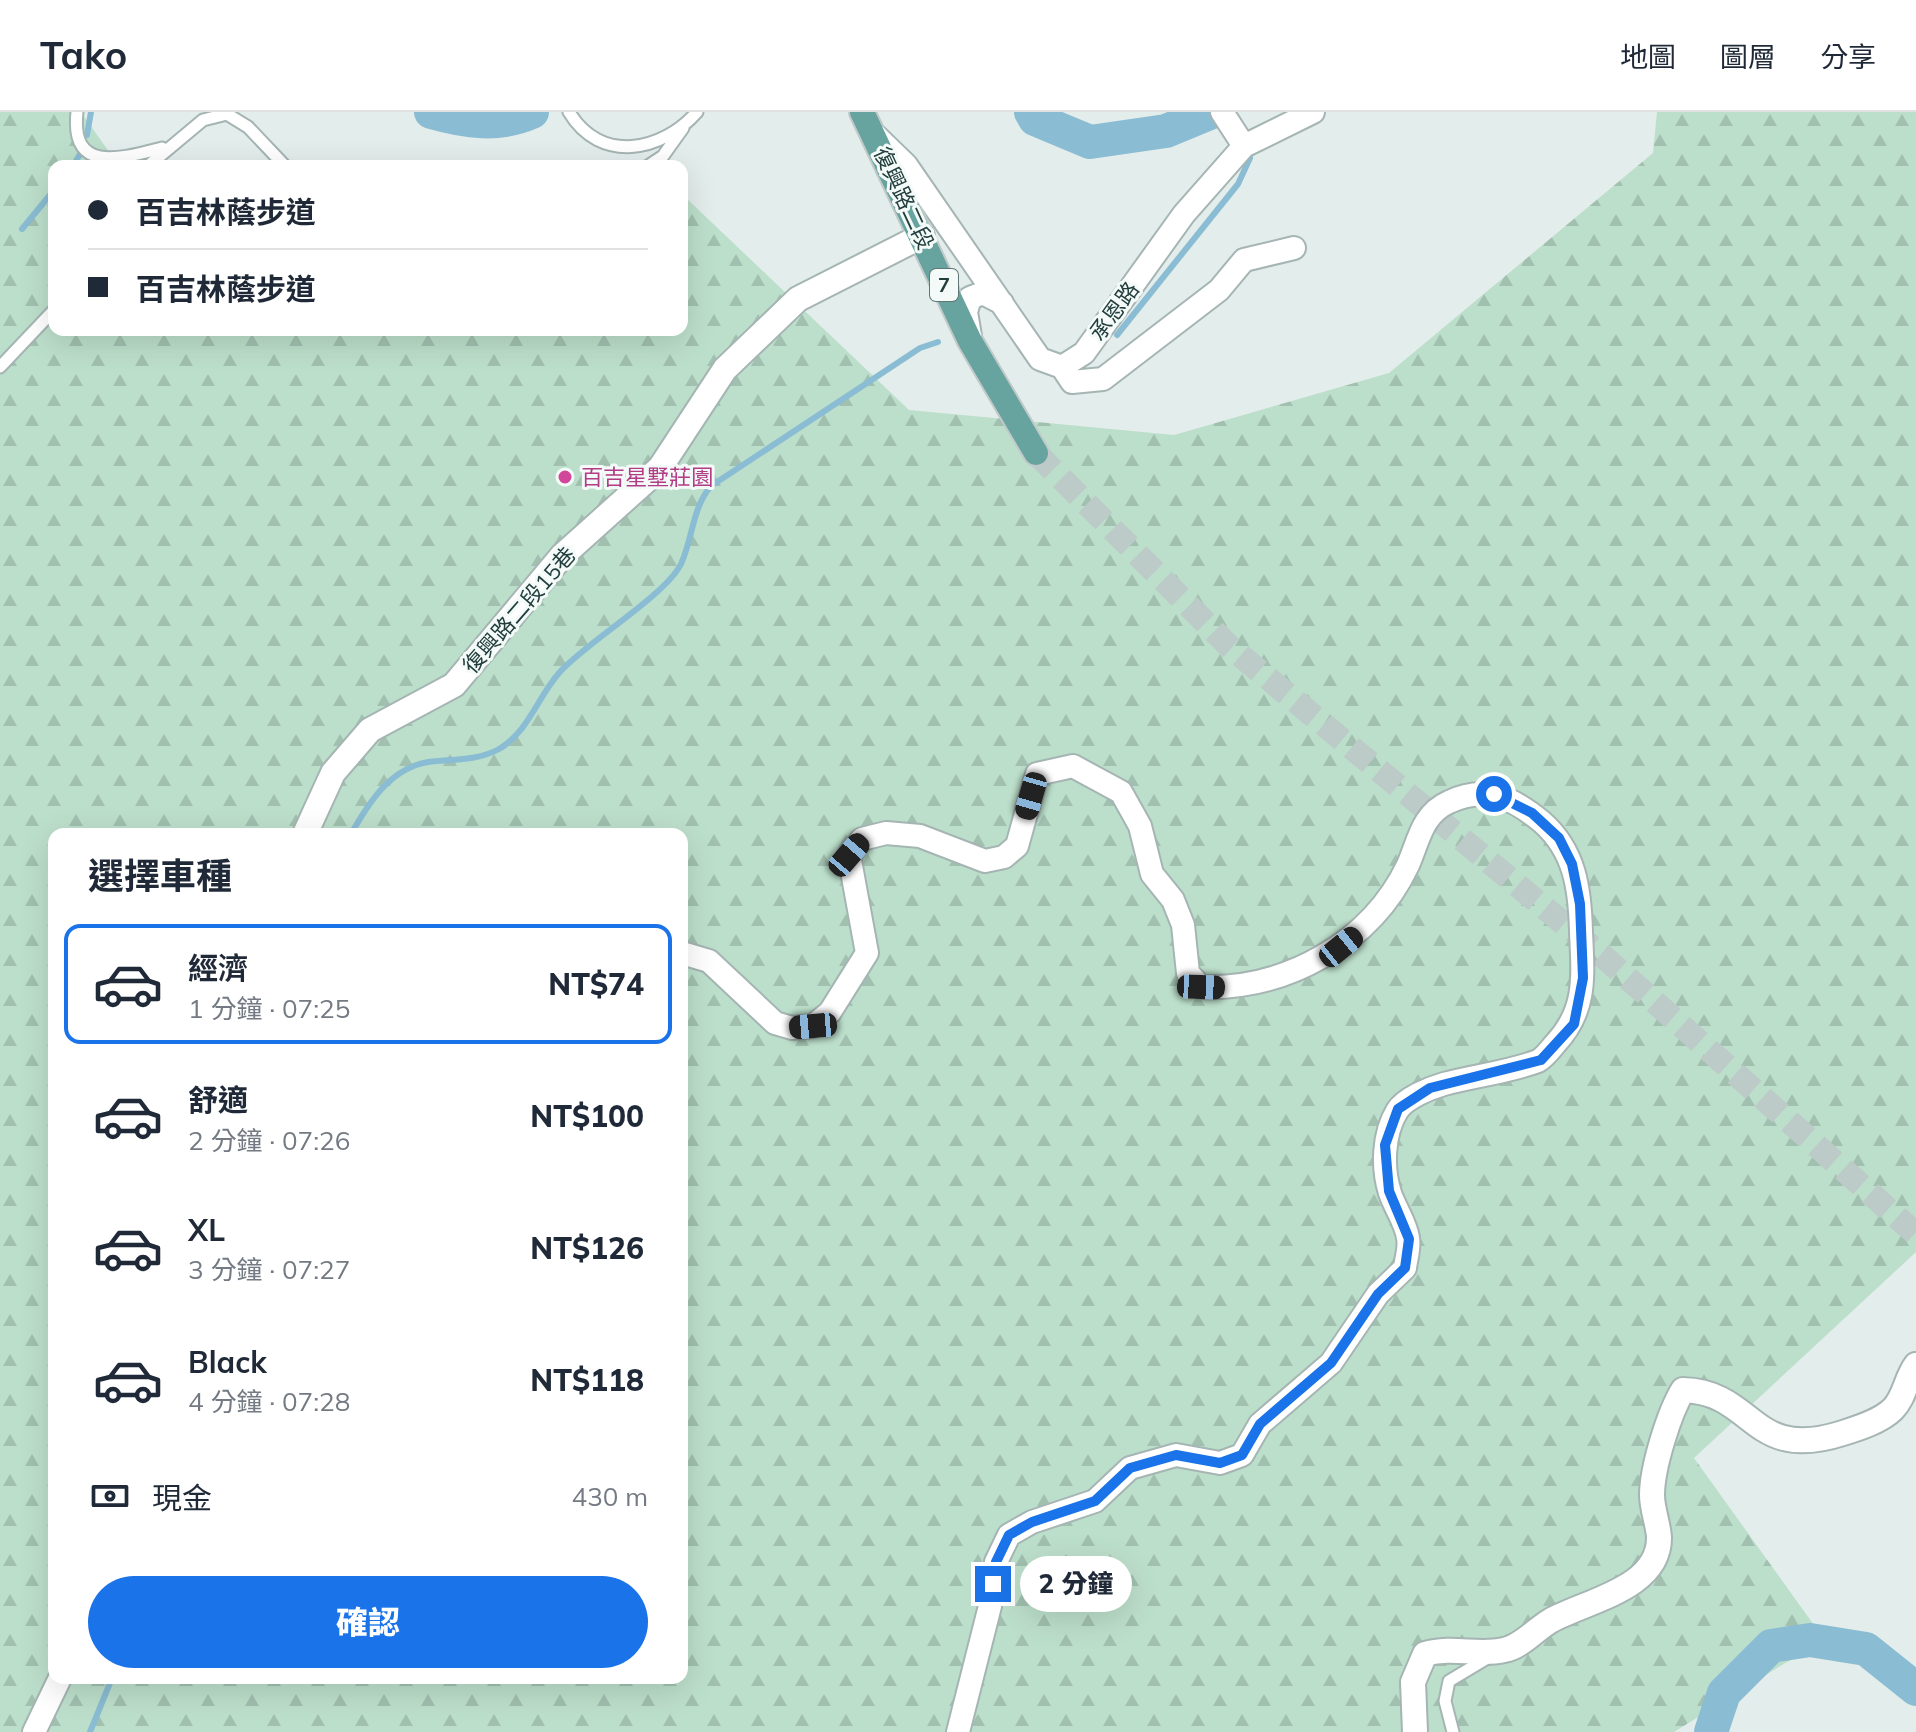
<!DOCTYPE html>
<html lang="zh-TW">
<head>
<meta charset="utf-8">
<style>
  :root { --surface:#fff; --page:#f6f6f7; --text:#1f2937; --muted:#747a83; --line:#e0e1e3; --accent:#1a73e8 }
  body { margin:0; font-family:Mulish,"Noto Sans TC",sans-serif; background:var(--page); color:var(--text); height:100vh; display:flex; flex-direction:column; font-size:30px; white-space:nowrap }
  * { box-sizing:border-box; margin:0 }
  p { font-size:26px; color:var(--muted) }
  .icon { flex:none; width:44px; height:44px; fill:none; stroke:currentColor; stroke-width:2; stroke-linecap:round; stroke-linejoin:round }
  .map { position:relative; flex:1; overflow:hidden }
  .panel { position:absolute; left:48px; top:716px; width:640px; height:856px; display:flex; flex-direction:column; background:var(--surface); border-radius:16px; box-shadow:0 8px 32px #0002 }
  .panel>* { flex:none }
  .top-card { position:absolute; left:48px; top:48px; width:640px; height:176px; border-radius:16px; box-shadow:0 8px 32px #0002; display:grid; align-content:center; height:176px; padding:0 40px; background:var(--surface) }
  .end { position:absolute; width:36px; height:36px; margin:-18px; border:10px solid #1a73e8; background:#fff; box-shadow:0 0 0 4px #fff }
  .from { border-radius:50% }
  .bubble { position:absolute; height:56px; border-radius:28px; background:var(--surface); box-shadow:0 8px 32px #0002; font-size:26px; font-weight:800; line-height:56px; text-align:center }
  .car { position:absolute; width:24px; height:48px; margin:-24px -12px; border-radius:10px; box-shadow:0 0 6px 2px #0007; background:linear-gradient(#222 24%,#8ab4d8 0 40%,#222 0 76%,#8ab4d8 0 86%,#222 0) }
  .top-card b { display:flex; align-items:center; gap:28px; height:76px; font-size:30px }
  .top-card b+b { border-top:2px solid var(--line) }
  .top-card i { width:20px; height:20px; background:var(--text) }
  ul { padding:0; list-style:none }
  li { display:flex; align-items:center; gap:24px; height:120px; margin:0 16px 12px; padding:0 24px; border:4px solid transparent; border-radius:16px }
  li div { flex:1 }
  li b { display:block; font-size:30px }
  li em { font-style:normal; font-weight:800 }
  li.current { border-color:var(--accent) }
  li>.icon { width:72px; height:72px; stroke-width:1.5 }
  h2 { padding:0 40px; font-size:36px; line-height:96px }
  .pay { display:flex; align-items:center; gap:20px; height:88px; padding:0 40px; font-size:30px }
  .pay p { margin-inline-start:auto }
  .cta { display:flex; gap:16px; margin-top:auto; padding:16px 40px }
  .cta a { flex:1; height:92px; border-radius:48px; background:var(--accent); color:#fff; font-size:32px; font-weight:800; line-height:92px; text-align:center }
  header { display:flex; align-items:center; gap:48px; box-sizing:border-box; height:112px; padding:0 40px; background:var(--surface); border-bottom:2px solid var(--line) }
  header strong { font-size:38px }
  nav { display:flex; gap:44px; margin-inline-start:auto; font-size:28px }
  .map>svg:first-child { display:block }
  .forest { fill:url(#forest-firs); fill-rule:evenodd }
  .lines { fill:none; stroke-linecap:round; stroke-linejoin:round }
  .stream { stroke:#8abcd3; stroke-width:6 }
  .river { stroke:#8abcd3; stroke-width:34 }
  .primary-tunnel { stroke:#bccac8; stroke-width:24; stroke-dasharray:24 12; stroke-linecap:butt }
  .service-casing { stroke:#a5b5b3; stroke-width:15 }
  .minor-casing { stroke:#a5b5b3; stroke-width:26 }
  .tertiary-casing { stroke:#a5b5b3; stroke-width:28 }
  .primary-casing { stroke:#c1c9c9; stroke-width:28 }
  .service { stroke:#fff; stroke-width:11 }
  .minor { stroke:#fff; stroke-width:22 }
  .tertiary { stroke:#fff; stroke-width:24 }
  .primary { stroke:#67a49f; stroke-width:24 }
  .route { stroke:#1a73e8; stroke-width:10 }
  .hotel-dot { fill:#d1479c; stroke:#f4faf8; stroke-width:3 }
  .labels { text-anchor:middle; stroke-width:6; stroke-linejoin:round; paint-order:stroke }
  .shield { fill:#f4faf8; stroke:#617775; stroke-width:2 }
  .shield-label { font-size:20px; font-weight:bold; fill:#223f3d }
  .street-label { font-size:22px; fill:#223f3d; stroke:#f4faf8 }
  .hotel-label { font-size:22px; fill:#b23c85; stroke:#f4faf8; text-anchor:start }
</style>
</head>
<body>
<header>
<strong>Tako</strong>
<nav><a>地圖</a><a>圖層</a><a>分享</a></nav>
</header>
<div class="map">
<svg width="1916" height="1620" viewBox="0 0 1916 1620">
  <defs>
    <pattern id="forest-firs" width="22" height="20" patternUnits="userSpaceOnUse" patternTransform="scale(2)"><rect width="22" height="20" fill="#bcdfcb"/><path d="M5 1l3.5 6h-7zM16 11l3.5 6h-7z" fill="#a1c0af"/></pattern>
  </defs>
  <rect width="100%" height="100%" fill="#e3edeb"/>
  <!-- forest -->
  <path class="forest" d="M0,0H81L119,54H54V218H682V86H686L909,298L1174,323L1389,261L1653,41L1657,0H1916V1140L1694,1346L1824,1527L1674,1620H0ZM54,722H682V1566H54Z"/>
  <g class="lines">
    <!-- stream -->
    <path class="stream" d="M87,23L91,0
      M73,54L83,37
      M22,117L54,78
      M1117,223L1238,72L1250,46
      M351,722C368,692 390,656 428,650C451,647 478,649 499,637C529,619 537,586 559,561C585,531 665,484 681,452C693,426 692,396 711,374L920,236L938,230
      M90,1620L112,1566"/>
    <!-- river -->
    <path class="river" d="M431,0C466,10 498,15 532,0
      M1031,0L1035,7L1090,30L1166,19L1212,0
      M1711,1620L1724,1581L1771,1534L1810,1528L1866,1537L1916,1577"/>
    <!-- primary-tunnel -->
    <path class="primary-tunnel" d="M1036,341L1229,534L1604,845L1916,1122"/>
    <defs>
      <path id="service" d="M77,0C70,63 123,46 162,36
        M569,0C600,52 662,40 697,0
        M148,54L203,8L227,2L248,15L285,54
        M648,54L663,44L683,16
        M0,255L54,198
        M1453,1620L1445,1589L1449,1569L1489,1545"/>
      <path id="minor" d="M1222,0L1244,34
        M875,23L906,53L1040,247L1062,255L1084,241L1184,102L1244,34L1313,0
        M970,224L966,200L970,186L983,181L1002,191
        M1062,255L1072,270L1103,267L1219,178L1244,148L1294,136
        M682,841L709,849L775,911L792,916L813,914L830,900L867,841L849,743L862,727L886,721L920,724L985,749L1004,745L1017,734L1037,662L1073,654L1121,680L1140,714L1152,762L1173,788L1183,813L1188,861L1201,875C1286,878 1371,831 1408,753C1419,728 1422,702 1449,690C1485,673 1512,685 1542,710C1575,739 1580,777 1581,820C1583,865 1587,898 1555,932C1550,938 1544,946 1538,949C1509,960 1474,964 1444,972C1430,976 1405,986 1397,999C1383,1022 1382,1056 1390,1081C1395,1096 1406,1111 1408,1126C1410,1135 1406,1147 1405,1156L1378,1182L1331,1251L1260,1312L1242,1343L1220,1351L1176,1343L1130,1356L1095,1389L1032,1410L1009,1423L996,1450L990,1494L958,1620
        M34,1620L60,1566"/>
      <path id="tertiary" d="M305,722L333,661L370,618L454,573L562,444L660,356L725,257L798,187L922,124
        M1415,1620L1413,1570L1425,1542C1453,1534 1478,1544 1504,1538C1521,1535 1535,1518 1550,1509C1585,1489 1660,1477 1659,1425C1658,1411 1652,1397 1652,1383C1652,1356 1669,1301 1683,1278C1756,1280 1750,1351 1843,1321C1859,1316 1881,1309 1893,1297C1905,1285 1906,1266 1916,1253"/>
      <path id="primary" d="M862,0L970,229L1036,341"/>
    </defs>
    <!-- service casing -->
    <use href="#service" class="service-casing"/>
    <!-- minor casing -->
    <use href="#minor" class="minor-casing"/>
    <!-- tertiary casing -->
    <use href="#tertiary" class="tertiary-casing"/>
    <!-- primary casing -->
    <use href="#primary" class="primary-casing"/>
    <!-- service -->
    <use href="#service" class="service"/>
    <!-- minor -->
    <use href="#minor" class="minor"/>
    <!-- tertiary -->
    <use href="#tertiary" class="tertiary"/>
    <!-- primary -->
    <use href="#primary" class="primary"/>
  </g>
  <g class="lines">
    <!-- route -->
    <path class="route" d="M993,1472L996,1450L1009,1423L1032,1410L1095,1389L1130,1356L1176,1343L1220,1351L1242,1343L1260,1312L1331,1251L1378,1182L1405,1156L1409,1127L1389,1079L1385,1033L1398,997L1430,976L1541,948L1574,912L1583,866L1580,792L1572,752L1559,726L1532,701L1494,682"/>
  </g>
  <!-- markers -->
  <circle class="hotel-dot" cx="565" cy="365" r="8"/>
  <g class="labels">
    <!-- shield labels -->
    <rect class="shield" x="930" y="157" width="28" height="32" rx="6"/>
    <g class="shield-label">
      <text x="944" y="180">7</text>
    </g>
    <!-- street labels -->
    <g class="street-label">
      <text transform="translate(904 86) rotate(65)" y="8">復興路二段</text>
      <text transform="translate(1114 199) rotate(-54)" y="8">承恩路</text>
      <text transform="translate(519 498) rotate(-49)" y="8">復興路二段15巷</text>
    </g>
    <!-- hotel labels -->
    <g class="hotel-label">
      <text x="581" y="373">百吉星墅莊園</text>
    </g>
  </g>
</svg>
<i class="end from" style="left:1494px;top:682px"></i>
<i class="end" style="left:993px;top:1472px"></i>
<div class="bubble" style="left:1020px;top:1444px;width:112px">2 分鐘</div>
<i class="car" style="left:1031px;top:684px;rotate:196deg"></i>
<i class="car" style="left:849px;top:743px;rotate:41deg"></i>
<i class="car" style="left:1341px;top:835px;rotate:51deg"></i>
<i class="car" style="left:1201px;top:875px;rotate:92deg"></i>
<i class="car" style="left:813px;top:914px;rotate:265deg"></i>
<div class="top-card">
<b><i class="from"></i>百吉林蔭步道</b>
<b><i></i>百吉林蔭步道</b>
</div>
<section class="panel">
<h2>選擇車種</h2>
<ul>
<li class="current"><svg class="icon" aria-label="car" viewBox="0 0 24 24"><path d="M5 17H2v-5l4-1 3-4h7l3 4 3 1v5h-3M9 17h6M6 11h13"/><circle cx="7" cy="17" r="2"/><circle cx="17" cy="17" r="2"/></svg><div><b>經濟</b><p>1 分鐘 · 07:25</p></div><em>NT$74</em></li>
<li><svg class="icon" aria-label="car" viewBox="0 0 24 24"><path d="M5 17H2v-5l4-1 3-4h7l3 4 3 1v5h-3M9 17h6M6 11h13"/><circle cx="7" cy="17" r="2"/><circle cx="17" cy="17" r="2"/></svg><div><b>舒適</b><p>2 分鐘 · 07:26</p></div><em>NT$100</em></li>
<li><svg class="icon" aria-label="car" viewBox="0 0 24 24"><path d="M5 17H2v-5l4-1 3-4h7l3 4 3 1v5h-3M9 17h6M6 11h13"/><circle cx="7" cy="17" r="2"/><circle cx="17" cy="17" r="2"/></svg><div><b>XL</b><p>3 分鐘 · 07:27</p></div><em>NT$126</em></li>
<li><svg class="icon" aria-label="car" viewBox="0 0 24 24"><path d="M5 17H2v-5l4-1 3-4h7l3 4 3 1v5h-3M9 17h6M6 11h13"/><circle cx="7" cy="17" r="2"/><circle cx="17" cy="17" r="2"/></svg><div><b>Black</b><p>4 分鐘 · 07:28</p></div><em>NT$118</em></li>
</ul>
<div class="pay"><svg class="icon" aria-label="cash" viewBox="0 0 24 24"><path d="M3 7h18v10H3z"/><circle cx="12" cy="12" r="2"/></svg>現金<p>430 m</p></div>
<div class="cta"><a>確認</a></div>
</section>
</div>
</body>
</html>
